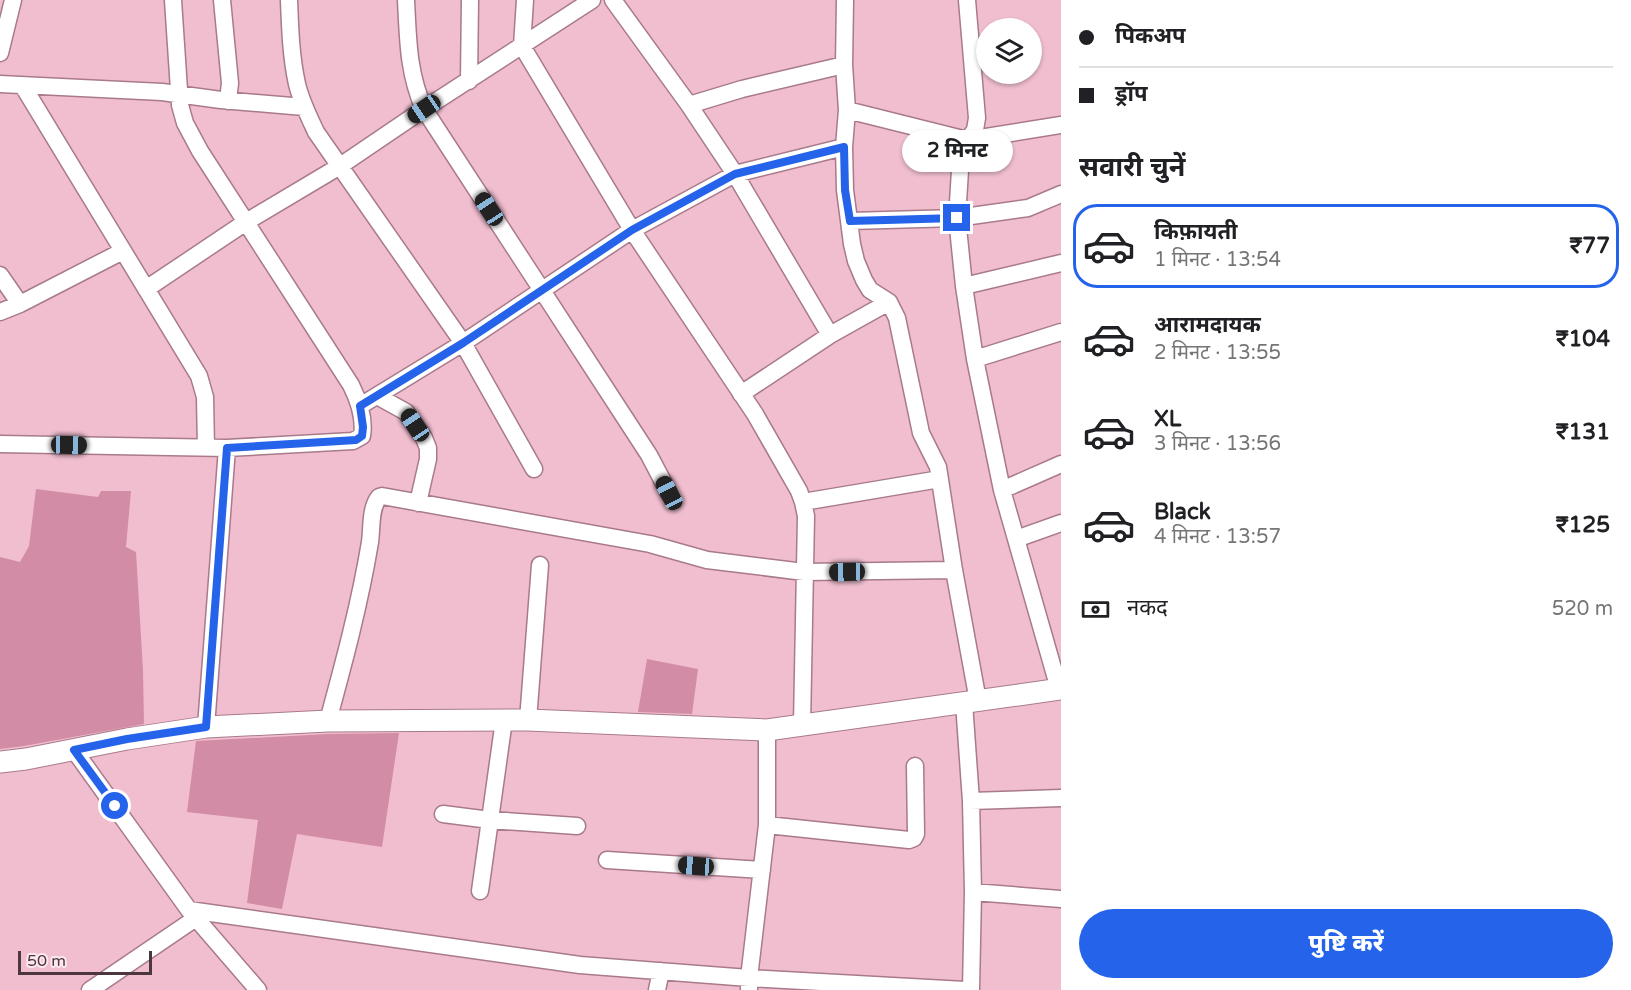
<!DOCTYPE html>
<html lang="hi">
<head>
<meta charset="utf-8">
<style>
  :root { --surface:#fff; --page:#f2f2f2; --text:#202124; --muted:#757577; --line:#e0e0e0; --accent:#2563eb }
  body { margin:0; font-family:"Varela Round","Noto Sans Devanagari",sans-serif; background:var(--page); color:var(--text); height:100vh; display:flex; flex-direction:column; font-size:22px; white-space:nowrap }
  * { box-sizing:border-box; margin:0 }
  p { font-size:20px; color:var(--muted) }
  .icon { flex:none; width:33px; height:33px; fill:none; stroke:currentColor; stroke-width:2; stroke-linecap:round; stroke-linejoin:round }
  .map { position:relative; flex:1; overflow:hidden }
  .drawer { display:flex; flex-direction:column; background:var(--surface); width:570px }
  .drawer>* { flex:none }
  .guide { display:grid; align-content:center; height:132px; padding:0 18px; background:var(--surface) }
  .buttons { position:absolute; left:976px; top:18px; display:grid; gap:12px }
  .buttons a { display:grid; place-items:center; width:66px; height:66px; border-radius:50%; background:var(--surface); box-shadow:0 2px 4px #0004; font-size:30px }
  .scale { position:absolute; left:18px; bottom:15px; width:134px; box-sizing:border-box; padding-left:6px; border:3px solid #4b373d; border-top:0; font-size:16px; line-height:21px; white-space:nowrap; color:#4b373d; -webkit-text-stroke:4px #fee8ef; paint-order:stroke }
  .end { position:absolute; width:27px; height:27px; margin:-14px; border:8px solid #2563eb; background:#fff; box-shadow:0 0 0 3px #fff }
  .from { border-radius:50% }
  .bubble { position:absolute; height:42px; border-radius:21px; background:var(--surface); box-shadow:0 2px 4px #0004; font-size:20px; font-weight:800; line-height:42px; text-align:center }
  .car { position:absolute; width:18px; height:36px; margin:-18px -9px; border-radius:8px; box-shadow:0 0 4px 2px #0007; background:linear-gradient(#222 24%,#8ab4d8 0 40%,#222 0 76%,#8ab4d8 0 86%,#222 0) }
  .guide b { display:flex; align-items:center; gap:21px; height:57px; font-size:22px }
  .guide b+b { border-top:2px solid var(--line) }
  .guide i { width:15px; height:15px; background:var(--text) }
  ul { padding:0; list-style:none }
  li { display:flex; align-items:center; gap:18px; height:84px; margin:0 12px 9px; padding:0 6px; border:3px solid transparent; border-radius:24px }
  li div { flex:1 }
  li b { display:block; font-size:22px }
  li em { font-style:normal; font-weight:800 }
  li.selected { border-color:var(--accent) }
  li>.icon { width:54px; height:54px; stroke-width:1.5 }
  h2 { padding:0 18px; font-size:27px; line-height:72px }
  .pay { display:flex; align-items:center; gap:15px; height:66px; padding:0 18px; font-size:22px }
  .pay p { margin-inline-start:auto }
  .action { display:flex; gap:12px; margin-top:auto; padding:12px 18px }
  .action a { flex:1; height:69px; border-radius:36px; background:var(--accent); color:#fff; font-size:24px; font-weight:800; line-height:69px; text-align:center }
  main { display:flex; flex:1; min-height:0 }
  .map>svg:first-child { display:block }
  .building { fill:#d38ca5 }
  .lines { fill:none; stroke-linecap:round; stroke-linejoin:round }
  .minor-casing { stroke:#a87a8a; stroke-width:19 }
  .tertiary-casing { stroke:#a87a8a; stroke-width:23 }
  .minor { stroke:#fff; stroke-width:16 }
  .tertiary { stroke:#fff; stroke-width:21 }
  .route { stroke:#2563eb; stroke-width:8 }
</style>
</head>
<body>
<main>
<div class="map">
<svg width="1061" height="990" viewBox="0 0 1061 990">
  <rect width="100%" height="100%" fill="#f0becf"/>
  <!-- building -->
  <path class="building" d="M36,489L98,497L101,491H131L126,547L136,552L143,670L144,724L24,746L0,749V557L20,562L29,546Z
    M647,659L698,669L692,714L638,712Z
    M399,733L382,847L297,834L282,909L247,903L258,820L187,812L196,741L328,734Z"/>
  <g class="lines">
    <defs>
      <path id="minor" d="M222,0L230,83L228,101
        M289,0C290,28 291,57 297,84C301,101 309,117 316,132L463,343L534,469
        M406,0C408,39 408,73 424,109L649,455L669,493
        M525,0L522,46L632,230L755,414L799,491L803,502L806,516L802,725
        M613,0L689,105L735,174L830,335
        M845,0L844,65L847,110L844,147L845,190L852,244L856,261L864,280L870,290L889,302L897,318L921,433L938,467L954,570L978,701
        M967,0L977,118L975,130L965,144L961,155L957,218L964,286L975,359L1002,490L1059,689
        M0,53L13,0
        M469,81L470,0
        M0,84L162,92L221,100L304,107
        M23,86L199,376L205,397L206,448
        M689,105L742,89L844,65
        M847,110L967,140L1061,125
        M850,221L957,218L1028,208L1061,194
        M0,275L20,304
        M964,286L1061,263
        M146,289L246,222L340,166L424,109L592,0
        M0,312L20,304L123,251
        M975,359L1061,332
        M741,394L830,335L889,302
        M377,396L406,412L424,438L428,448V459L418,503
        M360,406L463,343L632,230L735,174L844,147
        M0,444L227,448L353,441L362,436C365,418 359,401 351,385L200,151L185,123L180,105L173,0
        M1002,490L1061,464
        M803,502L940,479
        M1016,539L1061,523
        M964,703L971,801L973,892L971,990
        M528,720L540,565
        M328,721C344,662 360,603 370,542C372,528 370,508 379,497L382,496L650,544L707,560L804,572L954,570
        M206,727L227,448
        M74,750L189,910L258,990
        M971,801L1061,798
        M443,814L490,820L577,826
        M767,825L909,840L914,838L916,834L915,766
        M607,860L762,870
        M480,891L504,720
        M973,892L1061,899
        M189,910L580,965L749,978L965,990
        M90,990L196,918
        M657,990L661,971
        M749,990V978L767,825V730"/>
      <path id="tertiary" d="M0,762L26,759L127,739L206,727L328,721L528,720L767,730L1061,689"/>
    </defs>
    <!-- minor casing -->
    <use href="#minor" class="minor-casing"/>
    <!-- tertiary casing -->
    <use href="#tertiary" class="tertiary-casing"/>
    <!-- minor -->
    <use href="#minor" class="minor"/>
    <!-- tertiary -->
    <use href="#tertiary" class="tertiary"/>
  </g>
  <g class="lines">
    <!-- route -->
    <path class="route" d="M115,806L74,750L127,739L206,727L227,448L356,440L362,436L363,427L360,406L463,343L632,230L735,174L844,147L845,190L850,221L957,218"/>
  </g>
</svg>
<div class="buttons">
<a><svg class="icon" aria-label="layers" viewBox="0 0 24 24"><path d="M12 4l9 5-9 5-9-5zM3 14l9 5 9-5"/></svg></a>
</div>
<div class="scale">50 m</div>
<i class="end from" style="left:115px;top:806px"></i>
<i class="end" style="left:957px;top:218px"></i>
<div class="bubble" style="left:902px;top:130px;width:111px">2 मिनट</div>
<i class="car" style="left:424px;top:109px;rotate:236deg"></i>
<i class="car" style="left:489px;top:209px;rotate:327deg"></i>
<i class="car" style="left:415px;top:425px;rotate:326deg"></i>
<i class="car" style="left:69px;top:445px;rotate:91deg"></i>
<i class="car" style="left:669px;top:493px;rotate:332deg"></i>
<i class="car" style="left:847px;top:572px;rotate:269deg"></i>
<i class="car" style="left:696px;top:866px;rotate:274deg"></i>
</div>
<section class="drawer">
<div class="guide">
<b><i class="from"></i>पिकअप</b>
<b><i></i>ड्रॉप</b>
</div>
<h2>सवारी चुनें</h2>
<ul>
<li class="selected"><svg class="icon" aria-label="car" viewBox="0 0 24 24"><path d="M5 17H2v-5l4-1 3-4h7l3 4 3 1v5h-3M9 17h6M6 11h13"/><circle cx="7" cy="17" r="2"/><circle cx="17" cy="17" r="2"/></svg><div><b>किफ़ायती</b><p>1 मिनट · 13:54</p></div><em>₹77</em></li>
<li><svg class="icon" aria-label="car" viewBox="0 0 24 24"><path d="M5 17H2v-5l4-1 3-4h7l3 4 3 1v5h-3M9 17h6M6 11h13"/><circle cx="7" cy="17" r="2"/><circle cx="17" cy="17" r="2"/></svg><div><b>आरामदायक</b><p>2 मिनट · 13:55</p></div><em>₹104</em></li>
<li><svg class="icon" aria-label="car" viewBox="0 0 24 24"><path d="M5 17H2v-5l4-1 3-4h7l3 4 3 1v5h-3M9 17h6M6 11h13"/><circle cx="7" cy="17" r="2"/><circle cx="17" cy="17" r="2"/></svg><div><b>XL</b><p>3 मिनट · 13:56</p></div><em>₹131</em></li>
<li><svg class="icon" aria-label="car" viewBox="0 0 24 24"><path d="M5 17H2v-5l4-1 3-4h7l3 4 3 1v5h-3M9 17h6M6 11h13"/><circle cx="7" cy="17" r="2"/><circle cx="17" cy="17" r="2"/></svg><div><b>Black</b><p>4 मिनट · 13:57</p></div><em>₹125</em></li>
</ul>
<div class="pay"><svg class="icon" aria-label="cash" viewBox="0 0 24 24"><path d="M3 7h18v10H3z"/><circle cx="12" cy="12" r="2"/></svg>नकद<p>520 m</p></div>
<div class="action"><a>पुष्टि करें</a></div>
</section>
</main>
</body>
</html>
